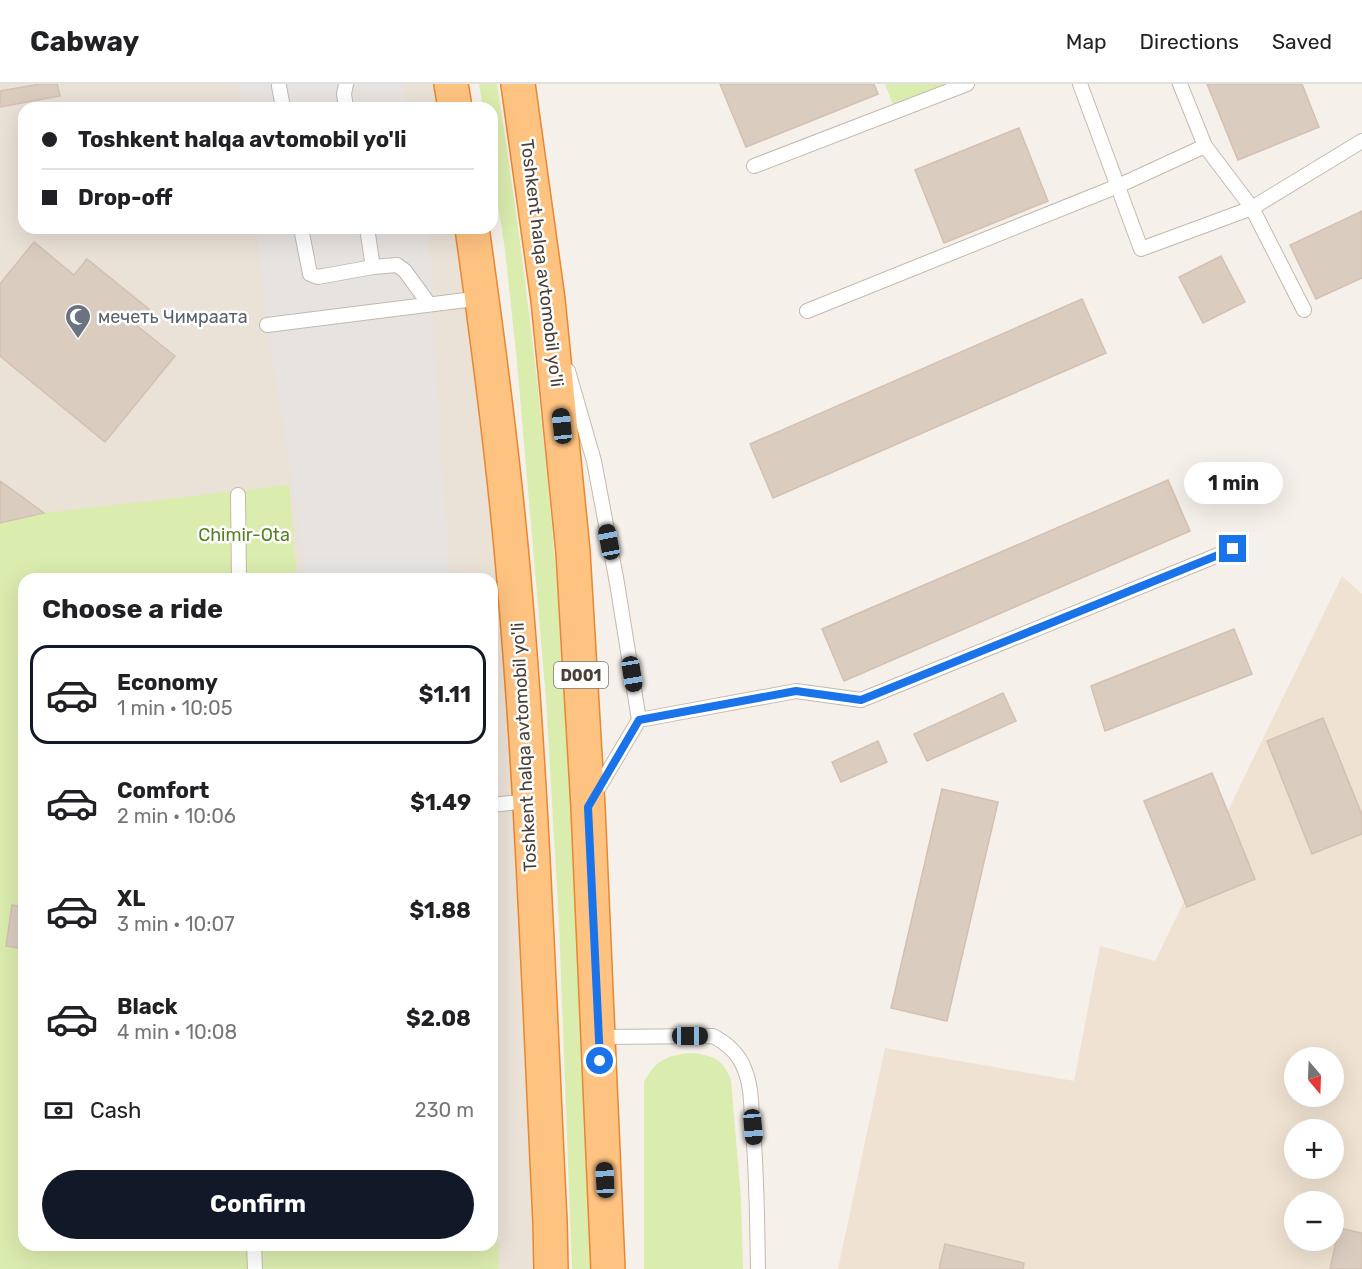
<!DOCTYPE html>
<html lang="en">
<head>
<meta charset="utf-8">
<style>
  :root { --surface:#fff; --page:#f6f6f6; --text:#202124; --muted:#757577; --line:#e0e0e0; --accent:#111827 }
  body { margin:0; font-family:Rubik,sans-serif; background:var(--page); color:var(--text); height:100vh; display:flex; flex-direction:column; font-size:22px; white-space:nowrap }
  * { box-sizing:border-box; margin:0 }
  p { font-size:20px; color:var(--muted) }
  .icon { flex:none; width:33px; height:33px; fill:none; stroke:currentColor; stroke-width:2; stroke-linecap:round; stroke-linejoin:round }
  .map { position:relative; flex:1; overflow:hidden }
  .sheet { position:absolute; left:18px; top:489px; width:480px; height:678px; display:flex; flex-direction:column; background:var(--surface); border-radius:18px; box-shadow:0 6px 24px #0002 }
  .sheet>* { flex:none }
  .hud { position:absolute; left:18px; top:18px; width:480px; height:132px; border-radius:18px; box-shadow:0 6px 24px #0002; display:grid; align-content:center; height:132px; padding:0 24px; background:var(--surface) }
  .needle { width:39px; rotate:161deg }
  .controls { position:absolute; left:1284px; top:963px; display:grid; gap:12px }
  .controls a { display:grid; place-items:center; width:60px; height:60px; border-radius:50%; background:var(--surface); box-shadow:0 6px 24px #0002; font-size:30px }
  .end { position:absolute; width:27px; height:27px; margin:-14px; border:8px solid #1a73e8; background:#fff; box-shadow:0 0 0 3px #fff }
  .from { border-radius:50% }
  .bubble { position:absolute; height:42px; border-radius:21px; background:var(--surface); box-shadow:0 6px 24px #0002; font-size:20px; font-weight:700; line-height:42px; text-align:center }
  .car { position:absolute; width:18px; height:36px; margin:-18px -9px; border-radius:8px; box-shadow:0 0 4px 2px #0007; background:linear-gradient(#222 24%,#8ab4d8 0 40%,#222 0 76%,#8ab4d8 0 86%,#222 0) }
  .hud b { display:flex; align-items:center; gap:21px; height:57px; font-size:22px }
  .hud b+b { border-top:2px solid var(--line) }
  .hud i { width:15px; height:15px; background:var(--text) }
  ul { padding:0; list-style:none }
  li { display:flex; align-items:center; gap:18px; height:99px; margin:0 12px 9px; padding:0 12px; border:3px solid transparent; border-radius:18px }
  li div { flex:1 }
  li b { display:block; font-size:22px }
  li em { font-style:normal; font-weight:700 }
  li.on { border-color:var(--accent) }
  li>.icon { width:54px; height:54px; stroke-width:1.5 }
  h2 { padding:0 24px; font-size:27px; line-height:72px }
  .pay { display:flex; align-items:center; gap:15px; height:66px; padding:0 24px; font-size:22px }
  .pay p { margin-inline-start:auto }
  .button { display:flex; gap:12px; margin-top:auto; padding:12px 24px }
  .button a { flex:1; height:69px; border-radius:36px; background:var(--accent); color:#fff; font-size:24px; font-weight:700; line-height:69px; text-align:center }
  header { display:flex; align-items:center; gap:36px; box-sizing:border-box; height:84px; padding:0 30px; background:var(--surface); border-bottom:2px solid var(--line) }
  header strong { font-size:28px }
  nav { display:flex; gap:33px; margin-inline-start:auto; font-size:21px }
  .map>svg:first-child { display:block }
  .residential { fill:#eae1d7; fill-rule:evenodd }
  .education { fill:#efe2d2; fill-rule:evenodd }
  .green { fill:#dbecaf }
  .parking { fill:#e7e3e1 }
  .building { fill:#dbccc0; stroke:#d3c0b0; stroke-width:1.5 }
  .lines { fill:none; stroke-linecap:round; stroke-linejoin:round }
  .service-casing { stroke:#c5b9ae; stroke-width:16 }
  .trunk-casing { stroke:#e88631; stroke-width:36 }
  .service { stroke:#fff; stroke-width:14 }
  .trunk { stroke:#ffc381; stroke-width:33 }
  .route { stroke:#1a73e8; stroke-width:8 }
  .labels { text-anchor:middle; stroke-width:5; stroke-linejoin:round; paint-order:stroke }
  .shield { fill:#fff; stroke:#807973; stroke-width:1.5 }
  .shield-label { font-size:16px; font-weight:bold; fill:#4a3f37 }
  .street-label { font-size:18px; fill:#4a3f37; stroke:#fff }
  .worship-label { font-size:18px; fill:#5b616d; stroke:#fff; text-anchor:start }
  .park-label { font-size:18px; fill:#578025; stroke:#fff }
</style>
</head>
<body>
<header>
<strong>Cabway</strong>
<nav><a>Map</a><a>Directions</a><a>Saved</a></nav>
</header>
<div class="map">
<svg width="1362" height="1185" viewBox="0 0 1362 1185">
  <rect width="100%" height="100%" fill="#f5f0e9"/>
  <!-- residential -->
  <path class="residential" d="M0,0H450L455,24H24V144H472L551,1185H0ZM24,495H492V1161H24Z"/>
  <!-- education -->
  <path class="education" d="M1342,492L1362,510V1185H838L885,964L1074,997L1100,862L1155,877ZM1294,974H1334V1012H1294ZM1294,1046H1334V1084H1294ZM1294,1118H1334V1156H1294Z"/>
  <!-- green -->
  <path class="green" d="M479,0H497C529,204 552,411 566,618C579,807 584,996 592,1185H572L559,839L546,615L517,278L505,166L492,81V24H483Z
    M885,0H967L895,26Z
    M289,401L297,495H24V1161H492V992L499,1185H0V439L44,429Z
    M689,969C710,970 724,975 731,996L741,1114L743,1185H644V998C655,977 665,972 689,969Z"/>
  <!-- parking -->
  <path class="parking" d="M238,0H402L406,24H241Z
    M256,144H426L431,179L434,263L450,495H305L293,401L267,241Z"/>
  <!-- building -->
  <path class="building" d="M40,0H57L60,12L0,23V7Z
    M720,0H874L878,10L746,63Z
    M1207,0H1302L1319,43L1238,76Z
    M1019,44L1048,117L944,159L915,86Z
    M1362,127V194L1316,215L1290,161Z
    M34,158L74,191L87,175L149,225L136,241L175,272L105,358L0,272V200Z
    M1221,172L1245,218L1203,239L1179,193Z
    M1082,215L1106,269L773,414L750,360Z
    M1168,396L1190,447L844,597L822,545Z
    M0,397L21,412L44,429L0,439Z
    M1234,545L1252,590L1105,647L1091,602Z
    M1003,609L1016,637L927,677L914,650Z
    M1323,634L1362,731V750L1312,770L1267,657Z
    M878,657L887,678L841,698L832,678Z
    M1212,689L1255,795L1187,823L1144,717Z
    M942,705L998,718L947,937L891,924Z
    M12,821L24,823V865L6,862Z
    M1339,1144L1362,1149V1185H1330Z
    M945,1160L1024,1179L1023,1185H939Z"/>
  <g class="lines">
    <defs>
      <path id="service" d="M346,0L344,10L346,24
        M1080,0L1141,165L1252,124L1362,57
        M1180,0L1205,62L1252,124L1304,226
        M279,2L283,24
        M754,82L967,0
        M301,144L310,190L318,193L373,183
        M367,144L373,183L397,181L405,187L429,220
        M807,227L1118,102L1205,62
        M267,241L482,214
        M568,287L594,377L617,499L639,636L593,713
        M238,411L239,495
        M639,636L796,607L861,616L1233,465
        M492,721L529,717
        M599,953L713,952C728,960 738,969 744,984C751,1000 751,1017 752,1034C757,1084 757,1135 758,1185
        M254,1161L255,1185"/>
      <path id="trunk" d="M451,0L455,24
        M518,0L548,216L573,468L588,723L608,1185
        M472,144C487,250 501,356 511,463C532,687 539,913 550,1138L551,1185"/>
    </defs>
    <!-- service casing -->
    <use href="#service" class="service-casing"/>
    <!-- trunk casing -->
    <use href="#trunk" class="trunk-casing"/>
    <!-- service -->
    <use href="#service" class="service"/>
    <!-- trunk -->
    <use href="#trunk" class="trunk"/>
  </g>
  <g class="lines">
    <!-- route -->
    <path class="route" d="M600,977L588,723L639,636L796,607L861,616L1233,465"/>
  </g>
  <!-- icons -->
  <defs>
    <symbol id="mosque-pin" viewBox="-11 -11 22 30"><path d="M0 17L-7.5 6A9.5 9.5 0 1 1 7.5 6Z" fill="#6b7280" stroke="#fff"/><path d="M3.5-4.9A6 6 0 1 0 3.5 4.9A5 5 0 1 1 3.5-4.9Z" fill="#fff"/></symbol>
  </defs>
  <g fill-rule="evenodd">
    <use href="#mosque-pin" x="63" y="218" width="30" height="40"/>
  </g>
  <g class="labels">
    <!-- shield labels -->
    <rect class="shield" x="554" y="578" width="54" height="26" rx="4.5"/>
    <g class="shield-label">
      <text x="581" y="597">D001</text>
    </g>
    <!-- street labels -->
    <g class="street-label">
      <text transform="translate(542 179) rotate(83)" y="6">Toshkent halqa avtomobil yo'li</text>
      <text transform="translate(524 663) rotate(-93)" y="6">Toshkent halqa avtomobil yo'li</text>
    </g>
    <!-- worship labels -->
    <g class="worship-label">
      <text x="98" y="239">мечеть Чимраата</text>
    </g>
    <!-- park labels -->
    <g class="park-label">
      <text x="244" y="457">Chimir-Ota</text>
    </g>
  </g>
</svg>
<div class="controls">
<a><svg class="needle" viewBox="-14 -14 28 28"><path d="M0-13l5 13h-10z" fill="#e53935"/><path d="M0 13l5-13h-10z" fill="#757577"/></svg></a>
<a>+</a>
<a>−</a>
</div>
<i class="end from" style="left:600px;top:977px"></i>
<i class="end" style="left:1233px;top:465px"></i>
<div class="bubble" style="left:1184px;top:378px;width:99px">1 min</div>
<i class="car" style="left:562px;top:342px;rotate:354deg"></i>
<i class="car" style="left:609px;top:458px;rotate:349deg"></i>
<i class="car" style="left:632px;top:590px;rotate:171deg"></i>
<i class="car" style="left:690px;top:952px;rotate:90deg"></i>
<i class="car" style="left:753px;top:1043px;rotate:175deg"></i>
<i class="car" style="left:605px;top:1096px;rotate:357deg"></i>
<div class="hud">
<b><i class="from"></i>Toshkent halqa avtomobil yo'li</b>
<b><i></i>Drop-off</b>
</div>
<section class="sheet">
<h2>Choose a ride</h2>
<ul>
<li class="on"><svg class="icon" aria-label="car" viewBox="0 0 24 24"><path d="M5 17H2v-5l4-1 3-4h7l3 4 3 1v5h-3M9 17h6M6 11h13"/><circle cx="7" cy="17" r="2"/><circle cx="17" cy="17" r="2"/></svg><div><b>Economy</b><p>1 min · 10:05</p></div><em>$1.11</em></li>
<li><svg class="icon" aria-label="car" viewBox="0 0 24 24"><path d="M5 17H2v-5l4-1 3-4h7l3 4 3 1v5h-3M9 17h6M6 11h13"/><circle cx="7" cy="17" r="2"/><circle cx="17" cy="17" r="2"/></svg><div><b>Comfort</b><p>2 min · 10:06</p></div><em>$1.49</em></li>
<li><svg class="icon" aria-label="car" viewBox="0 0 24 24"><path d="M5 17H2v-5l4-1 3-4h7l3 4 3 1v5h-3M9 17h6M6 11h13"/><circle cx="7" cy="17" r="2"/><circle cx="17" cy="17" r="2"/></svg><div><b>XL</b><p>3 min · 10:07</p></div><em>$1.88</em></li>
<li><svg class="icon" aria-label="car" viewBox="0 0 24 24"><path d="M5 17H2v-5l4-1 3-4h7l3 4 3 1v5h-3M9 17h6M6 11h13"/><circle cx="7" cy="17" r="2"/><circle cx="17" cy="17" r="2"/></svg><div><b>Black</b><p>4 min · 10:08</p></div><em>$2.08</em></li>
</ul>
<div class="pay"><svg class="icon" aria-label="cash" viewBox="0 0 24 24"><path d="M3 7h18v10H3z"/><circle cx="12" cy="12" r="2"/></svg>Cash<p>230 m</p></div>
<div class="button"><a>Confirm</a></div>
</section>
</div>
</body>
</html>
